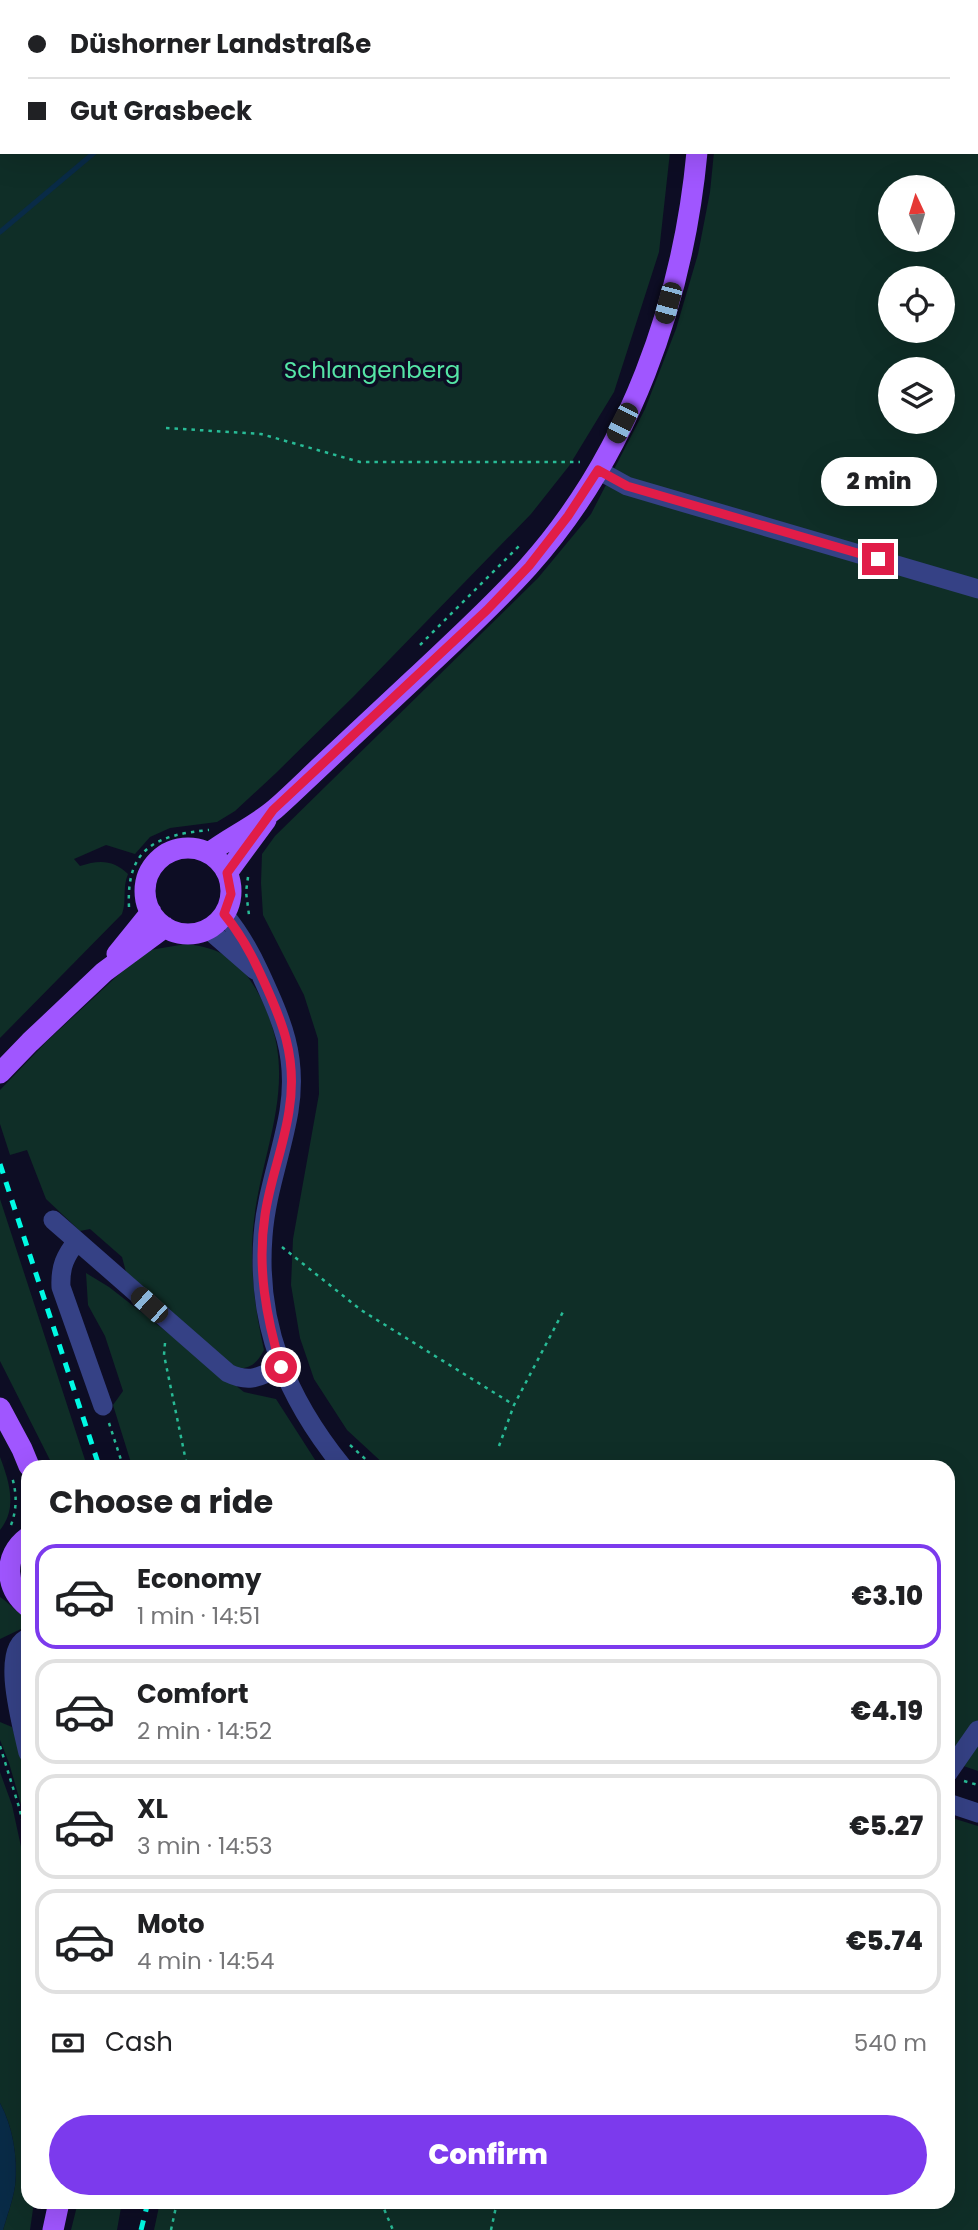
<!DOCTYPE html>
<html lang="en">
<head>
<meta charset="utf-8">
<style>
  :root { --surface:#fff; --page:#f2f2f2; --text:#202124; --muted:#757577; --line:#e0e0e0; --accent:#7c3aed }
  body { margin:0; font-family:Poppins,sans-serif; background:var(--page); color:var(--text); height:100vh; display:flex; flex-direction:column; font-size:26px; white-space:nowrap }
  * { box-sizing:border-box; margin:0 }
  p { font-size:23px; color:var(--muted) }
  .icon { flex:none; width:38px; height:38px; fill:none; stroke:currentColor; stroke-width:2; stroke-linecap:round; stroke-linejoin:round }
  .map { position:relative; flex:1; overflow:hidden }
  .details { position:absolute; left:21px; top:1460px; width:934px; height:749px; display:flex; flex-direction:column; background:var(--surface); border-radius:21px; box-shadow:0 7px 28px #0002 }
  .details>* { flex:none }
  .guide { position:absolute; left:0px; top:0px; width:978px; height:154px; box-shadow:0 7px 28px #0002; display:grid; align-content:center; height:154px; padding:0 28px; background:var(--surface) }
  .needle { width:46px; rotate:356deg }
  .fabs { position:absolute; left:878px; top:175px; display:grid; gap:14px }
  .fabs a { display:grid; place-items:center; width:77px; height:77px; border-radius:50%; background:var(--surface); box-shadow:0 7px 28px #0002; font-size:35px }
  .end { position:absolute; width:32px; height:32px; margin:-16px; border:9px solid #e11d48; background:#fff; box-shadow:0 0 0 4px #fff }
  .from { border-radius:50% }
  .bubble { position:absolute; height:49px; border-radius:24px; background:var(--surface); box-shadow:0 7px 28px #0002; font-size:23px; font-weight:800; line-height:49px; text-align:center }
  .car { position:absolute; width:21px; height:42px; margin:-21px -10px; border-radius:9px; box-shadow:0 0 5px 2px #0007; background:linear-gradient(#222 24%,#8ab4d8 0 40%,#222 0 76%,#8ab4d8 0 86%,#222 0) }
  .guide b { display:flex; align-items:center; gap:24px; height:66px; font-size:26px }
  .guide b+b { border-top:2px solid var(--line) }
  .guide i { width:18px; height:18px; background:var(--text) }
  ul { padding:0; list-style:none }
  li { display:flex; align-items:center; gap:21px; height:105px; margin:0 14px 10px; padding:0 14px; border:4px solid var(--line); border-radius:21px }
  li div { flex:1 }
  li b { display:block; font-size:26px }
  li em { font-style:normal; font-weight:800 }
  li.active { border-color:var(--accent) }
  li>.icon { width:63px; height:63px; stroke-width:1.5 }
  h2 { padding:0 28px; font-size:32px; line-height:84px }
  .pay { display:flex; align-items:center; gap:18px; height:77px; padding:0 28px; font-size:26px }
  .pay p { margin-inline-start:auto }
  .primary-button { display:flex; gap:14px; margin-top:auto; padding:14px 28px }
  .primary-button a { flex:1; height:80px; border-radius:42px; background:var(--accent); color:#fff; font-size:28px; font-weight:800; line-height:80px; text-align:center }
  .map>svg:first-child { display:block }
  .green { fill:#0f2e27; fill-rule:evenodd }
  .water { fill:#092b47 }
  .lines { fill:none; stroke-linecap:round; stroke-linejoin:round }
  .stream { stroke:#092b47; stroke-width:5 }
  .path { stroke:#28bb96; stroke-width:2.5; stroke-dasharray:3.5 5; stroke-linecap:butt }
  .minor { stroke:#354185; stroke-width:19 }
  .major { stroke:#a056ff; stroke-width:21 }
  .rail { stroke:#00fae4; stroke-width:5; stroke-dasharray:10 9; stroke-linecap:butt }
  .route { stroke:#e11d48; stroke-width:9 }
  .labels { text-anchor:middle; stroke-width:7; stroke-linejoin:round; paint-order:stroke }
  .park-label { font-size:23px; fill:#55e5a6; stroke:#0d0d24 }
</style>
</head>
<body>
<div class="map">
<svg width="978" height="2230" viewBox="0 0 978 2230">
  <rect width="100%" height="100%" fill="#0d0d24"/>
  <!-- green -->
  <path class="green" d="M0,0H686V2H2V152H670L659,252L614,392L569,466L531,514L353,697L276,773L235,811L217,822L170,828L150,837L135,854L106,845L74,859L80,866C98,860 113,859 128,874C122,888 127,901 122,914L0,1038Z
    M729,0H978V1771L949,1761L948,1466H386L347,1430L314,1379L300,1338L291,1285L293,1239L319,1094L318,1039L304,995L263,915L261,883L262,854L275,836L538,578L591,514L645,409L676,329L698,254L710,192L714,152H976V2H728ZM891,187H943V240H891ZM891,278H943V331H891ZM891,369H943V422H891Z
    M186,944C221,948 239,959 257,991C305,1077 261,1143 253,1229C250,1270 255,1310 264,1350C257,1363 252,1368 237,1369L126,1272L122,1257L90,1229L80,1231L46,1199L27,1150L10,1155L0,1124V1090L46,1042L144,951Z
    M0,1199L87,1466H53L0,1361Z
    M86,1273L109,1287L244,1392L276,1399L319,1466H132L113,1405L123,1391L105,1336L88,1305Z
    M0,1457C9,1481 18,1508 0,1530Z
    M0,1597C10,1603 18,1615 28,1618V1628L21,1629L0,1639Z
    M0,1722L12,1727L24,1763L28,1788V1829L9,1763L0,1740Z
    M0,1772L12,1805L28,1879V2202H34L30,2230H3C7,2216 13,2200 15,2186C18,2158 13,2127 0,2103Z
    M949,1817L978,1826V2230H154L160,2202H948Z
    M78,2202H122L117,2230H71Z"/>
  <!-- water -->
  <path class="water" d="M0,2103C13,2127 18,2158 15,2186C13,2200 7,2216 3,2230H0Z"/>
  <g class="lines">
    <!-- stream -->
    <path class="stream" d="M300,2L303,0
      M0,232L95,152"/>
    <!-- path -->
    <path class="path" d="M166,428L261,434L360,462H580
      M420,645L519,546
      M248,877L246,892L249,915
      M129,907C126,848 156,835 209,830
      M282,1247L361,1310L514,1405
      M165,1343L164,1355L187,1466
      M109,1423L123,1466
      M350,1445L373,1466
      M499,1446L514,1405L564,1310
      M11,1525C17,1509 17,1494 12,1477
      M0,1746L19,1807L28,1844
      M964,1781L978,1785
      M381,2202L393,2230
      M171,2230L177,2202
      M491,2230L497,2202"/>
    <!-- minor -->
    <path class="minor" d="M43,2L45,0
      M0,26L2,25
      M598,470L627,486L978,589
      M224,914C240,933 250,951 260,973C282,1021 298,1056 289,1111C282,1153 266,1193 263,1236C256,1325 287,1398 342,1466
      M208,929L255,970
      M53,1220L228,1373C251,1384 260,1376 281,1367
      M77,1241C65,1256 60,1267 61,1287L103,1406
      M28,1638C0,1648 21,1722 28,1753
      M948,1773L978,1730
      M948,1803L978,1813"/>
    <!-- major -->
    <path class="major" d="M711,2L712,0
      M145 891a43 43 0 1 1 86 0a43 43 0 1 1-86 0Z
      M209,853C230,837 255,826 275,809C291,795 306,780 321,766C352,737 383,708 414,679C453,642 492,607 528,567C629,454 683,302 697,152
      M227,873L266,820
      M117,954L151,912
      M0,1073L30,1042L104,972L165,927
      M0,1408L22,1449L29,1466
      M28,1537C2,1556 5,1588 28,1607
      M53,2230L59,2202"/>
    <!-- rail -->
    <path class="rail" d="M0,1164L99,1466
      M141,2230L148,2202"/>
  </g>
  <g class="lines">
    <!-- route -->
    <path class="route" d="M281,1367C266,1317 257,1267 265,1215C270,1180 284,1146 289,1111C298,1057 282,1020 260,973C250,951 240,933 224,914L231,894L227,873L273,810L487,610L529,566L568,516L598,470L627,486L878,559"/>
  </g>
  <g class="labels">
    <!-- park labels -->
    <g class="park-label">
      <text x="372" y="378">Schlangenberg</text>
    </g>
  </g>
</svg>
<div class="fabs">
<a><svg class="needle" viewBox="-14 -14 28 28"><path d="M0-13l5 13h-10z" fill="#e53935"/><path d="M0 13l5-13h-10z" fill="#757577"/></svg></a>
<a><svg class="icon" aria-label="locate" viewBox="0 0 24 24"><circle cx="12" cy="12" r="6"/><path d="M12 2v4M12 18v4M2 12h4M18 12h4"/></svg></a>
<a><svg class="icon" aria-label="layers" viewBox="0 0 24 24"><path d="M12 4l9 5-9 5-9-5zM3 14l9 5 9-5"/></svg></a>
</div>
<i class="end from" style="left:281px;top:1367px"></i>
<i class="end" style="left:878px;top:559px"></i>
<div class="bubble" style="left:821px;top:457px;width:116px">2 min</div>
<i class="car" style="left:668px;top:303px;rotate:195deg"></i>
<i class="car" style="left:622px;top:423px;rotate:207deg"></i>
<i class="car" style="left:149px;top:1305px;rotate:312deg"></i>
<div class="guide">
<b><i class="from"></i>Düshorner Landstraße</b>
<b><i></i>Gut Grasbeck</b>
</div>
<section class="details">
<h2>Choose a ride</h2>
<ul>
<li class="active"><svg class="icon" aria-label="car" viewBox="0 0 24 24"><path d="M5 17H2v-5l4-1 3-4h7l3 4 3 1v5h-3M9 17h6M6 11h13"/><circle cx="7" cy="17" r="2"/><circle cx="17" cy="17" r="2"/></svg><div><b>Economy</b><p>1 min · 14:51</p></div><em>€3.10</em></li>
<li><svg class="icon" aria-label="car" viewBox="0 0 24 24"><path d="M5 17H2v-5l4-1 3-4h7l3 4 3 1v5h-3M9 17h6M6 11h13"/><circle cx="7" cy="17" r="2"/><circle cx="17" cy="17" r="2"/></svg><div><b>Comfort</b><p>2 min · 14:52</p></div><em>€4.19</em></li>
<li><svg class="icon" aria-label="car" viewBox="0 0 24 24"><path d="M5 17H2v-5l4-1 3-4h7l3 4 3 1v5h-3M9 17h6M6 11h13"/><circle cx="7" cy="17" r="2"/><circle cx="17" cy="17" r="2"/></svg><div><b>XL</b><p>3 min · 14:53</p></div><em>€5.27</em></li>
<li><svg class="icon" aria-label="car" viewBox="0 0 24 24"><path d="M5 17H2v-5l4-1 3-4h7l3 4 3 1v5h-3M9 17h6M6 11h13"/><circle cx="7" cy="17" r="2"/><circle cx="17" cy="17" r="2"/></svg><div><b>Moto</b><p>4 min · 14:54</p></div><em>€5.74</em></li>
</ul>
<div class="pay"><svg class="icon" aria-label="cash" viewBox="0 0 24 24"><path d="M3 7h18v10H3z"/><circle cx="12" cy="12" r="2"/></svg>Cash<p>540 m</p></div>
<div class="primary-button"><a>Confirm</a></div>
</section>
</div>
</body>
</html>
